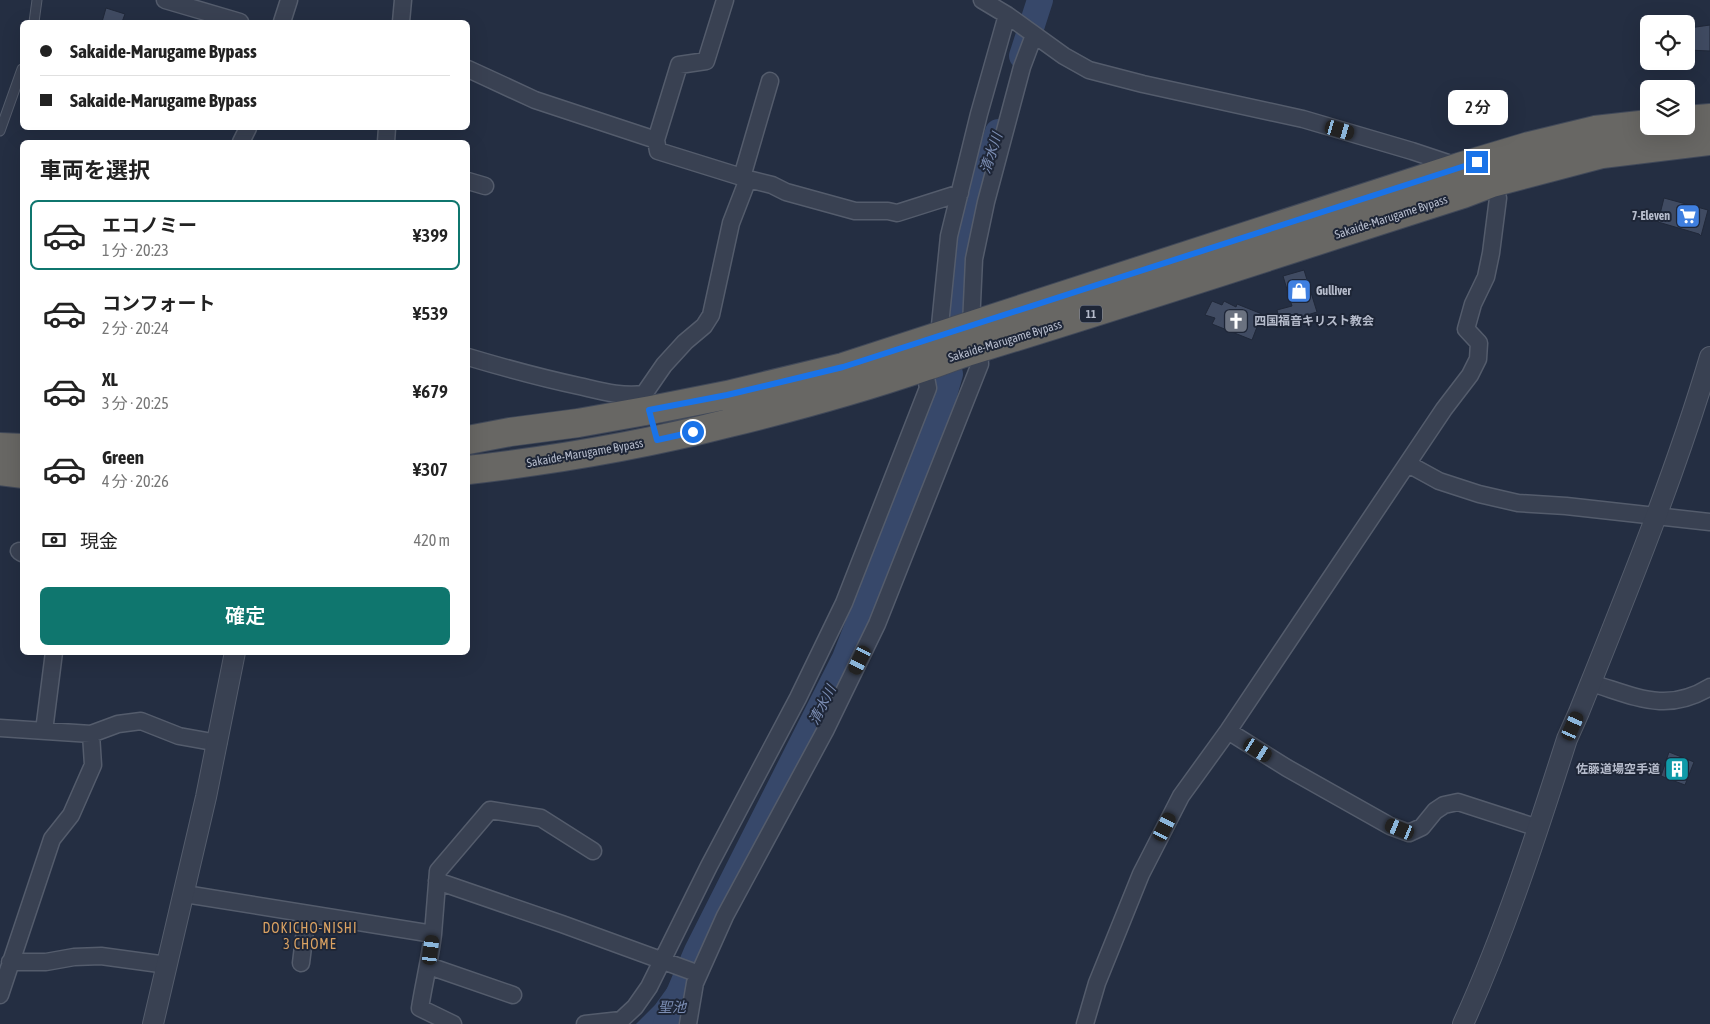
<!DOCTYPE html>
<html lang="ja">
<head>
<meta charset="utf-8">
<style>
  :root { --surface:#fff; --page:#f6f6f6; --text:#222; --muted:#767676; --line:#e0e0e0; --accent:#0f766e }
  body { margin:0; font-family:"Asap Condensed","Noto Sans JP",sans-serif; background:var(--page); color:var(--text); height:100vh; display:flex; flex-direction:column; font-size:19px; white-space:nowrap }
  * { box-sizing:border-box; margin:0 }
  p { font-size:16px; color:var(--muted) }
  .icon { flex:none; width:28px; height:28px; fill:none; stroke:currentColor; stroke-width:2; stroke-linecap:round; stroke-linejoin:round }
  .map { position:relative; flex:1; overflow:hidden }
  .panel { position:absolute; left:20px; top:140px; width:450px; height:515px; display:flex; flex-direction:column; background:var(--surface); border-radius:8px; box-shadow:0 5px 20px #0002 }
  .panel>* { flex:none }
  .top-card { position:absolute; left:20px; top:20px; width:450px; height:110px; border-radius:8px; box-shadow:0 5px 20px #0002; display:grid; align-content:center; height:110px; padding:0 20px; background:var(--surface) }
  .controls { position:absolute; left:1640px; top:15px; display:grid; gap:10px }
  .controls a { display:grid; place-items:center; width:55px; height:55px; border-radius:8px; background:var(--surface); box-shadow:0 5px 20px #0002; font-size:25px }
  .end { position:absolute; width:22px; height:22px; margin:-11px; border:6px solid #1a73e8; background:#fff; box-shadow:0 0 0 2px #fff }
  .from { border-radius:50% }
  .bubble { position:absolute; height:35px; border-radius:8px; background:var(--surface); box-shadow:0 5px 20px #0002; font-size:16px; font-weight:600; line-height:35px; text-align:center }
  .car { position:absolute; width:15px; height:30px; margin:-15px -8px; border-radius:6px; box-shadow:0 0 4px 1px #0007; background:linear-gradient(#222 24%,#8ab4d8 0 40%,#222 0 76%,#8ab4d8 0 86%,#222 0) }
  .top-card b { display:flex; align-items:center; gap:18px; height:48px; font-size:19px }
  .top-card b+b { border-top:1px solid var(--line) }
  .top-card i { width:12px; height:12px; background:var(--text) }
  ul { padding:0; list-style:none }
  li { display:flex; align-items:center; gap:15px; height:70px; margin:0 10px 8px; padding:0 10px; border:2px solid transparent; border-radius:8px }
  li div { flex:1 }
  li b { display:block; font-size:19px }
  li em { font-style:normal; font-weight:600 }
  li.on { border-color:var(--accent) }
  li>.icon { width:45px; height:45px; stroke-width:1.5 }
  h2 { padding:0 20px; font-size:22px; line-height:60px }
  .pay { display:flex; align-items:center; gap:12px; height:55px; padding:0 20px; font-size:19px }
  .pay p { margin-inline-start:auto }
  .action { display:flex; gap:10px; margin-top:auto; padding:10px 20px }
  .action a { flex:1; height:58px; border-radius:8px; background:var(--accent); color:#fff; font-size:20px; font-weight:600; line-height:58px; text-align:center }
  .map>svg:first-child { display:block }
  .water { fill:#37486a }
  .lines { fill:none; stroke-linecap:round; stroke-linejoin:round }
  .river { stroke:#37486a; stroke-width:26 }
  .building { fill:#404b62; stroke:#202839 }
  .service-casing { stroke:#545c6c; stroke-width:11 }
  .minor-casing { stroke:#545c6c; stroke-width:19 }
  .tertiary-casing { stroke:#545c6c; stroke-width:22 }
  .trunk-casing { stroke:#414959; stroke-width:30 }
  .service { stroke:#394152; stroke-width:9 }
  .minor { stroke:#394152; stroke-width:16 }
  .tertiary { stroke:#394152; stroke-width:20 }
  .trunk { stroke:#686764; stroke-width:28 }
  .route { stroke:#1a73e8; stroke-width:6 }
  .labels { text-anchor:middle; stroke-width:4; stroke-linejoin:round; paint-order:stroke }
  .shield { fill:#1e2637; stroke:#888f9f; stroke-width:1 }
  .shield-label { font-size:11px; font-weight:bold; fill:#b6bccc }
  .poi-label { font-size:12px; font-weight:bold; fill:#b6bccc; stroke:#1e2637; text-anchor:end }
  .street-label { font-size:12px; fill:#b6bccc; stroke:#1e2637 }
  .water-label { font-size:14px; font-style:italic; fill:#7c8eb4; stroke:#1e2637 }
  .neighbourhood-label { font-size:14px; letter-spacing:1px; fill:#dba262; stroke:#1e2637 }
</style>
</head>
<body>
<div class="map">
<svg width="1710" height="1024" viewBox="0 0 1710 1024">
  <rect width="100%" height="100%" fill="#242e42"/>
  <!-- water -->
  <path class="water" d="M668,987L691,994L683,1024H636L655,1005Z"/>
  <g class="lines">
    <!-- river -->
    <path class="river" d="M1022,56L1040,0
      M958,310L970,221L998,132
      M666,1024L697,951L845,658L932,437L950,374"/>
  </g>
  <!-- building -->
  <path class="building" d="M106,8L125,14L122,22H102Z
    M1710,25V51L1687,50L1686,38H1689V28Z
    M1664,198L1708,210L1701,236L1699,234L1658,222Z
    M1304,270L1317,312L1280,323L1277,310L1292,306L1283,276Z
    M1212,301L1222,305L1224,301L1236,307L1237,304L1262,314L1252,340L1212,324L1215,318L1205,315Z
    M1669,752L1694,762L1685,785L1661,776Z"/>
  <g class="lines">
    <defs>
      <path id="service" d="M34,22L37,0
        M0,131L22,69"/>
      <path id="minor" d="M165,0L240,22
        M982,0L1007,15L1064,56L1089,70L1143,84L1303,119L1412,151L1457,166
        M282,22L289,0
        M401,22L403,0
        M468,69L535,100L656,140
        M241,142L248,128
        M386,142L387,128
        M742,177L770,81
        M748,179L772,185L786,192L855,211H888L897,213L960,193
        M468,181L485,186
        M971,325L974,259L986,202L1022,67L1034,35
        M939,335L949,236L979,114L1007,15
        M468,357C505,368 541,378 579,386C601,391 621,397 644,394L664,365L685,342L704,326L711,315L731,223L748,179L658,151L656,140L679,65L706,61L725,0
        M1408,464L1439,481L1479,494L1518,503L1566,506L1710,522
        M19,551L22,553
        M1591,683C1635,696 1666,714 1710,687
        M0,728L91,734L118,724L141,721L179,736L218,743
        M44,731L54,652
        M1228,731L1287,768L1390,826L1409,833L1422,827L1435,811L1444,805L1458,802L1538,828
        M437,881L562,924L699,974
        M185,894L433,934L438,871L490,810L541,818L593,851
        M433,934C430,959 424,983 420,1008L453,1024
        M10,962H46L74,957L101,956L167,965
        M301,963L307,914
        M429,966L513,995
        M0,995L52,839L71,815L93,765L91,734
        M585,1024L621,1020L635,1007L649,987L709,866L798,698L844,603L928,388L924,367
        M688,1024L695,983L725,916L825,731L877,624L980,364L979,348
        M1085,1024L1097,983L1141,874L1181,796L1228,731L1444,409L1470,375L1478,359L1479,343L1466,329L1473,304L1486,277L1491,253L1498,198L1492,183"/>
      <path id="tertiary" d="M153,1024L206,797L235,652
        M1463,1024C1505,932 1536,836 1567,739L1579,712C1626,595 1674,478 1710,357"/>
      <path id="trunk" d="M1686,120L1710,118
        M468,440L510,432L578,423L651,410L727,395L843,367L1459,167L1529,146L1595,130L1649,124
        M0,447L22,448
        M468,470C555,460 643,445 729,423C794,407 860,389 924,367C940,362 956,355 973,350C1137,300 1300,246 1463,194L1492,183L1602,154L1710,141
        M0,471L22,474"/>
    </defs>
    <!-- service casing -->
    <use href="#service" class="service-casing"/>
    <!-- minor casing -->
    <use href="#minor" class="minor-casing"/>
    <!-- tertiary casing -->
    <use href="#tertiary" class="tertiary-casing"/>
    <!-- trunk casing -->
    <use href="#trunk" class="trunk-casing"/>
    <!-- service -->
    <use href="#service" class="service"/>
    <!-- minor -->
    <use href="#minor" class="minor"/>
    <!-- tertiary -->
    <use href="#tertiary" class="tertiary"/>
    <!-- trunk -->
    <use href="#trunk" class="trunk"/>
  </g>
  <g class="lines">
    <!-- route -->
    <path class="route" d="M693,432L657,440L649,410L727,395L843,367L1477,162"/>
  </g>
  <!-- icons -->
  <defs>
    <symbol id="supermarket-square" viewBox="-11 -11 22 22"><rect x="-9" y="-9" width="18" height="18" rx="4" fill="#3f7fe0" stroke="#1e2637"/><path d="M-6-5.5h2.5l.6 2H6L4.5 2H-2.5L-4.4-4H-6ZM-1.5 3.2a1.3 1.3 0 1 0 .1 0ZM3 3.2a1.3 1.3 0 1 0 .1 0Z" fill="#fff"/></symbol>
    <symbol id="shop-square" viewBox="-11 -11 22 22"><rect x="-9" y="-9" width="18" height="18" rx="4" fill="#3f7fe0" stroke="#1e2637"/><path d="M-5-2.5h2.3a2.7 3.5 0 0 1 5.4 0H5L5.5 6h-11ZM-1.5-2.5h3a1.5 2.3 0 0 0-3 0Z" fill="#fff"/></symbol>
    <symbol id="church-square" viewBox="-11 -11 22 22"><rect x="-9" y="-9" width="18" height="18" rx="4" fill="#6b7280" stroke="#1e2637"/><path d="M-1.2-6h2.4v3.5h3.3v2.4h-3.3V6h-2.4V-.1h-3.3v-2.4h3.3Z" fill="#fff"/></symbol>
    <symbol id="building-square" viewBox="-11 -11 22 22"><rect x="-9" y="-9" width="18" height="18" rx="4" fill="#0f9aa8" stroke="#1e2637"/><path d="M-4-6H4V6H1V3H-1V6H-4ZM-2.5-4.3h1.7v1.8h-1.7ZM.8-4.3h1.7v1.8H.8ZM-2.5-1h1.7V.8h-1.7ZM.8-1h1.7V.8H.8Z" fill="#fff"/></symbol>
  </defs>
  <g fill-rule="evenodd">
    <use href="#supermarket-square" x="1674" y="202" width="28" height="28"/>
    <use href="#shop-square" x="1285" y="277" width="28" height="28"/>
    <use href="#church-square" x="1222" y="307" width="28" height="28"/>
    <use href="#building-square" x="1663" y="755" width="28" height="28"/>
  </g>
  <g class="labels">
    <!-- shield labels -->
    <rect class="shield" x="1080" y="305.5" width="22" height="17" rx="4"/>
    <g class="shield-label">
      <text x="1091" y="318">11</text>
    </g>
    <!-- poi labels -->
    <g class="poi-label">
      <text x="1670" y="220">7-Eleven</text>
      <text x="1316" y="295" text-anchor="start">Gulliver</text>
      <text x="1254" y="325" text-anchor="start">四国福音キリスト教会</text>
      <text x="1660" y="773">佐藤道場空手道</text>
    </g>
    <!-- street labels -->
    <g class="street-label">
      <text transform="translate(1391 217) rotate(-18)" y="4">Sakaide-Marugame Bypass</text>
      <text transform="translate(1005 341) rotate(-17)" y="4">Sakaide-Marugame Bypass</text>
      <text transform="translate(585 453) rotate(-10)" y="4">Sakaide-Marugame Bypass</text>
    </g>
    <!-- water labels -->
    <g class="water-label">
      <text transform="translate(991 153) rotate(-72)" y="5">清水川</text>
      <text transform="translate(822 705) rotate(-63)" y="5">清水川</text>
      <text x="672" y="1012">聖池</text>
    </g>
    <!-- neighbourhood labels -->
    <g class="neighbourhood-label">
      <text x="310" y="933">DOKICHO-NISHI<tspan x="310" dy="16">3 CHOME</tspan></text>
    </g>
  </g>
</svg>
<div class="controls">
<a><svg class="icon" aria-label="locate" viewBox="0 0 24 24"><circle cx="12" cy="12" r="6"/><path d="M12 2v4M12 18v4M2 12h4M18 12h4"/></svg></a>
<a><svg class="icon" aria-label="layers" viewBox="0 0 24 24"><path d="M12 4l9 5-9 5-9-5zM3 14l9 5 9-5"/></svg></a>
</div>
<i class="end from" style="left:693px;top:432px"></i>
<i class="end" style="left:1477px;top:162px"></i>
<div class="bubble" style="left:1448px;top:90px;width:60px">2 分</div>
<i class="car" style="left:1340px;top:130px;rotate:106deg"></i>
<i class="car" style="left:860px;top:660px;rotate:206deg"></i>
<i class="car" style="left:1573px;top:726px;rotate:24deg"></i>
<i class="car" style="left:1258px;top:750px;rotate:122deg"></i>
<i class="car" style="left:1165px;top:827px;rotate:27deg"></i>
<i class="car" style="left:1400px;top:829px;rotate:292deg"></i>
<i class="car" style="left:431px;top:950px;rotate:7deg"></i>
<div class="top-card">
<b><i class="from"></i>Sakaide-Marugame Bypass</b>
<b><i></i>Sakaide-Marugame Bypass</b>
</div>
<section class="panel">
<h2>車両を選択</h2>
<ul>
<li class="on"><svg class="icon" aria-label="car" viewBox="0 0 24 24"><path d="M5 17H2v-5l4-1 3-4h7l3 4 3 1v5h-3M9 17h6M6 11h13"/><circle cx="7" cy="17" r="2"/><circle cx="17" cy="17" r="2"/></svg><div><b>エコノミー</b><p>1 分 · 20:23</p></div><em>¥399</em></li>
<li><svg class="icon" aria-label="car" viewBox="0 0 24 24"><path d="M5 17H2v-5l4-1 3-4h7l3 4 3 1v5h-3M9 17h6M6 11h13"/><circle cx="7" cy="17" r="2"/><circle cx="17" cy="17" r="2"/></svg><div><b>コンフォート</b><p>2 分 · 20:24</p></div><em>¥539</em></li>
<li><svg class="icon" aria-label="car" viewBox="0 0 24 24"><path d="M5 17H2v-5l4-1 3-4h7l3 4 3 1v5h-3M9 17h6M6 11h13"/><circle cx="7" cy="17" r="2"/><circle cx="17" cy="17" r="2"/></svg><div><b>XL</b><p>3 分 · 20:25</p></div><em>¥679</em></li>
<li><svg class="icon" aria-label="car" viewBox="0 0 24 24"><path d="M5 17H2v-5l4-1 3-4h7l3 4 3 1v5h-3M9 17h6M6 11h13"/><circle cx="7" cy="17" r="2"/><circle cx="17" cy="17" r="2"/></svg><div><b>Green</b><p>4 分 · 20:26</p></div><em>¥307</em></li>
</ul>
<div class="pay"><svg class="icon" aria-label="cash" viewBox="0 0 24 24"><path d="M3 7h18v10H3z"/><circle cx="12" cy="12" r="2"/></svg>現金<p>420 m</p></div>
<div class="action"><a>確定</a></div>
</section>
</div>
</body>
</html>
